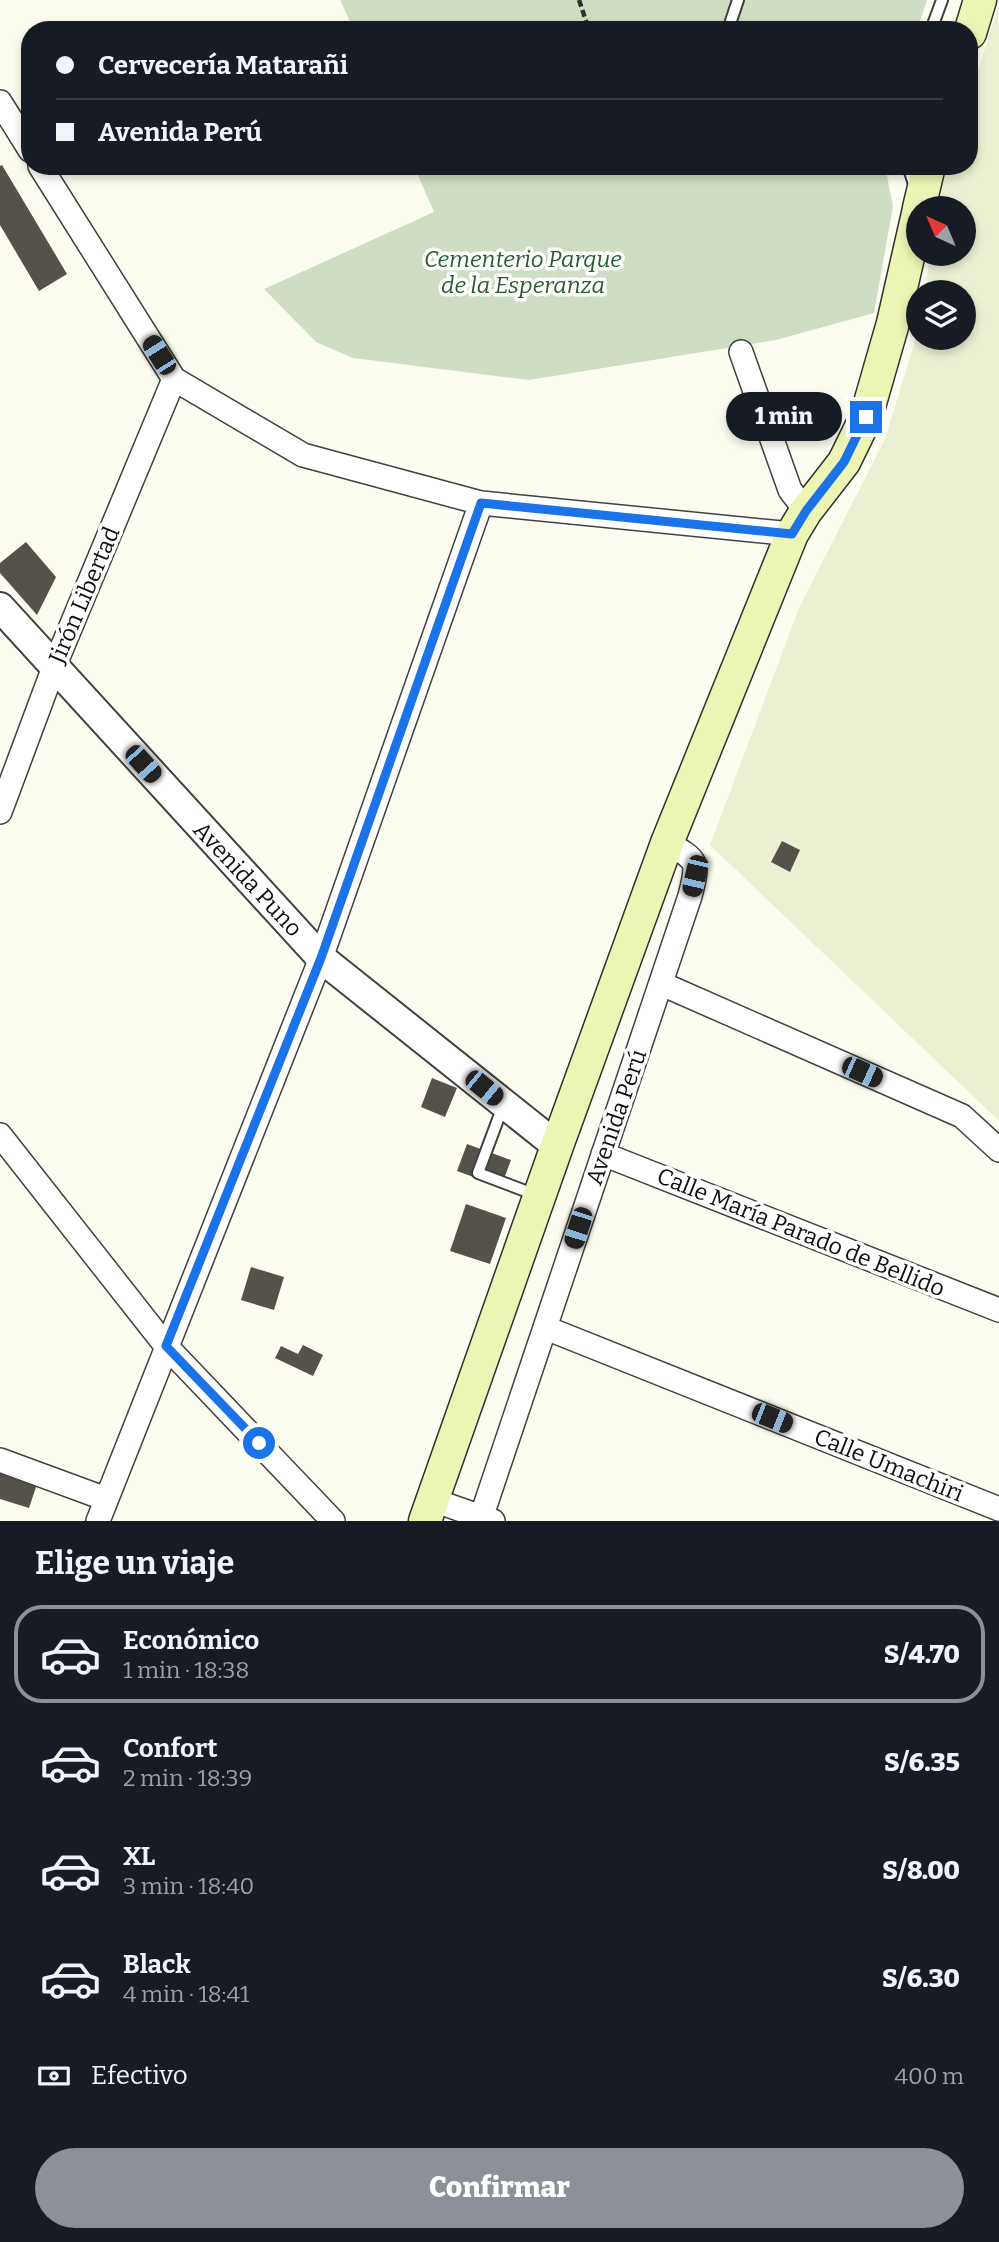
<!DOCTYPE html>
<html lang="es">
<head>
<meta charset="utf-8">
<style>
  :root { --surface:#171b24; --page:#242831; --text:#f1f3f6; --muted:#9ea1a6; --line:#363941; --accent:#8c9099 }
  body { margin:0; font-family:Bitter,serif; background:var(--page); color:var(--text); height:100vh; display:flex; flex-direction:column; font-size:26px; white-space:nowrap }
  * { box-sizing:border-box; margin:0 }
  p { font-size:23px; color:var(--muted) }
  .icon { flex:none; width:38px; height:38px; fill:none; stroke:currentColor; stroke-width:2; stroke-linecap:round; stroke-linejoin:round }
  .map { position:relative; height:1521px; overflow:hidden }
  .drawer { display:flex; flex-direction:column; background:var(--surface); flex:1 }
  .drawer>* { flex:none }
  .top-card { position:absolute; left:21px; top:21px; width:957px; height:154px; border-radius:28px; box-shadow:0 4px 10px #0003; display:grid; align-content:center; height:154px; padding:0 35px; background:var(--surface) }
  .needle { width:46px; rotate:316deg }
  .controls { position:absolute; left:906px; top:196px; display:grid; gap:14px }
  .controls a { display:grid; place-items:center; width:70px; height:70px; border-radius:50%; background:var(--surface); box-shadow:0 4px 10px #0003; font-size:35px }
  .end { position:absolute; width:32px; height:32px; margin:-16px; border:9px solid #1a73e8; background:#fff; box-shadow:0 0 0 4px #fff }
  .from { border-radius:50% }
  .bubble { position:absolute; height:49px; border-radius:24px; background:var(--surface); box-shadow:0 4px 10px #0003; font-size:23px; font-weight:800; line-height:49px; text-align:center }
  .car { position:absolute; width:21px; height:42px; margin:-21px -10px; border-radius:9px; box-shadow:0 0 5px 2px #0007; background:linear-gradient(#222 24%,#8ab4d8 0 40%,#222 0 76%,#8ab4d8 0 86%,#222 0) }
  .top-card b { display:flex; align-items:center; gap:24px; height:66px; font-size:26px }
  .top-card b+b { border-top:2px solid var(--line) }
  .top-card i { width:18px; height:18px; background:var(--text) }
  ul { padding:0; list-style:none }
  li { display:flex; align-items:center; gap:21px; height:98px; margin:0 14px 10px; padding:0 21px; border:4px solid transparent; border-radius:28px }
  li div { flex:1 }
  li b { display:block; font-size:26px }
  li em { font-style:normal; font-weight:800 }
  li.on { border-color:var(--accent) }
  li>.icon { width:63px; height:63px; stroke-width:1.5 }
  h2 { padding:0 35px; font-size:32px; line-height:84px }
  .pay { display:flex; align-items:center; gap:18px; height:77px; padding:0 35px; font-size:26px }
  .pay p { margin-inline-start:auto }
  .action { display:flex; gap:14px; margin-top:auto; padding:14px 35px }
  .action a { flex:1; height:80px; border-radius:42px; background:var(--accent); color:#fff; font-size:28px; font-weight:800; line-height:80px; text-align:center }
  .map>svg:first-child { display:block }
  .farmland { fill:#ecf0d3 }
  .cemetery { fill:#ceddc3 }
  .building { fill:#55524b }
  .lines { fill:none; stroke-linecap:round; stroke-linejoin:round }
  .service-casing { stroke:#414141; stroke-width:14 }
  .minor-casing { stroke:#414141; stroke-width:26 }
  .tertiary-casing { stroke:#414141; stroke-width:32 }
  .secondary-casing { stroke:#303030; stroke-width:35 }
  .path { stroke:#303030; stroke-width:4.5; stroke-dasharray:7 3.5; stroke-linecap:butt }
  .service { stroke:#fff; stroke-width:10 }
  .minor { stroke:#fff; stroke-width:23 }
  .tertiary { stroke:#fff; stroke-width:28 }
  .secondary { stroke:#ecf5b3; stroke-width:32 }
  .route { stroke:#1a73e8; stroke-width:9 }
  .labels { text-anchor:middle; stroke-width:7; stroke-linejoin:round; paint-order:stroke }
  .park-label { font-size:23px; font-style:italic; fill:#265e28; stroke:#fff }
  .street-label { font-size:23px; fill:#0e0e0e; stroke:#fff }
</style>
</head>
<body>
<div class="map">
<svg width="999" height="1521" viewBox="0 0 999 1521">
  <rect width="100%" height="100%" fill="#fcfdf0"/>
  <!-- farmland -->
  <path class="farmland" d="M999,4V1121L710,845L799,608L885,439L919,328V338H964V292H925L930,254H964V208H936L938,193L947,166H970V96Z"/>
  <!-- cemetery -->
  <path class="cemetery" d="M340,0H927L917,30H354Z
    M414,166H885L893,206L874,313L776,340L529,380L353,358L316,342L264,289L434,212Z"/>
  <!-- building -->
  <path class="building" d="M2,165L67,274L39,291L0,225V166Z
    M26,542L56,577L37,615L0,573V563Z
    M782,841L800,850L790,872L771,862Z
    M432,1078L457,1088L445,1117L421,1107Z
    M467,1144L511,1160L501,1187L457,1171Z
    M466,1204L506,1218L490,1264L450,1251Z
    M251,1267L284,1277L274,1310L241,1300Z
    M303,1345L323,1355L313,1376L275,1358L281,1346L298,1354Z
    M0,1473L37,1484L29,1508L0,1499Z"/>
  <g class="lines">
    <defs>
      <path id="service" d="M728,30L738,0
        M931,30L942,0
        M908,166L915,187
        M503,1106L478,1173L536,1195"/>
      <path id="minor" d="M0,102L30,150
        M40,166L174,379L303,455L481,503L792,534
        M741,352L790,490L806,511
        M0,812L54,667L174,379
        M662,984L962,1116L999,1150
        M0,1135L166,1346L333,1521
        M603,1154L999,1310
        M546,1328L999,1509
        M0,1460L106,1499
        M433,1500L493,1521
        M98,1521L321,958L481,503
        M480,1521L690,896C699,861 698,860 667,843"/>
      <path id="tertiary" d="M0,607L321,958L557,1146"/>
      <path id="secondary" d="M970,33L980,0
        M919,208L929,166
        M425,1521L557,1146L667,843L792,534L806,511L844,462L866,417L893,323L919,209"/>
    </defs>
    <!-- service casing -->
    <use href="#service" class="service-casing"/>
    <!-- minor casing -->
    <use href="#minor" class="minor-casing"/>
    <!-- tertiary casing -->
    <use href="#tertiary" class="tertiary-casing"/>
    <!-- secondary casing -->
    <use href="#secondary" class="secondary-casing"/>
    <!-- path -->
    <path class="path" d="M579,0L589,30"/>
    <!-- service -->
    <use href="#service" class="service"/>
    <!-- minor -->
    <use href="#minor" class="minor"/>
    <!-- tertiary -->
    <use href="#tertiary" class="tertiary"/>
    <!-- secondary -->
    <use href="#secondary" class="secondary"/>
  </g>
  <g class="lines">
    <!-- route -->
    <path class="route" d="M259,1443L166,1346L321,958L481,503L792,534L806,511L844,462L866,417"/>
  </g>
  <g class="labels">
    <!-- park labels -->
    <g class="park-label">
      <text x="523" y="267">Cementerio Parque<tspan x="523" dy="26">de la Esperanza</tspan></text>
    </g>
    <!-- street labels -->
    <g class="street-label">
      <text transform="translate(84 595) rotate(-67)" y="8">Jirón Libertad</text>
      <text transform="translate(248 879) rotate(47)" y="8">Avenida Puno</text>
      <text transform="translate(616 1117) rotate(-71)" y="8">Avenida Perú</text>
      <text transform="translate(801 1232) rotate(22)" y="8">Calle María Parado de Bellido</text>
      <text transform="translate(889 1465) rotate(22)" y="8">Calle Umachiri</text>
    </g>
  </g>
</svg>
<div class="controls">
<a><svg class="needle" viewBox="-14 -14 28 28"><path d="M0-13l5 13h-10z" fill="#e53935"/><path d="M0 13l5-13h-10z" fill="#9ea1a6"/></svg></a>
<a><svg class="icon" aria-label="layers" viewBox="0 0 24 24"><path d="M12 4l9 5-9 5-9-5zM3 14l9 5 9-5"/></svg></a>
</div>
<i class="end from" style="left:259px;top:1443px"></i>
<i class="end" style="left:866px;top:417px"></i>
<div class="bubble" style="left:726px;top:392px;width:116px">1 min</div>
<i class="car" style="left:159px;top:355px;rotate:328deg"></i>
<i class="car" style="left:143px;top:764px;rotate:138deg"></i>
<i class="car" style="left:695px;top:876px;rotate:193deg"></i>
<i class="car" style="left:862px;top:1072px;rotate:114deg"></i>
<i class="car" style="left:484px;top:1088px;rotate:129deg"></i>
<i class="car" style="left:578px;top:1228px;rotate:198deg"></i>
<i class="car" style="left:772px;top:1418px;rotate:112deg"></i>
<div class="top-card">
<b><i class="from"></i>Cervecería Matarañi</b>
<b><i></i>Avenida Perú</b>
</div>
</div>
<section class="drawer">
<h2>Elige un viaje</h2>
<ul>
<li class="on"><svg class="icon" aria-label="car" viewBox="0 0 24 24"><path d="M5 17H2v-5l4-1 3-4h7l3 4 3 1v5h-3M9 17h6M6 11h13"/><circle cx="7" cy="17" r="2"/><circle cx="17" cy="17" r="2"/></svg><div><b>Económico</b><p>1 min · 18:38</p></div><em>S/4.70</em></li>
<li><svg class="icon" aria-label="car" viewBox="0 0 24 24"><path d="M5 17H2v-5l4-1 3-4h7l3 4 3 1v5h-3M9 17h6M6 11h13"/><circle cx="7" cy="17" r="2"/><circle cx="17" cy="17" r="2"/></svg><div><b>Confort</b><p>2 min · 18:39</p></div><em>S/6.35</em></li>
<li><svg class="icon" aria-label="car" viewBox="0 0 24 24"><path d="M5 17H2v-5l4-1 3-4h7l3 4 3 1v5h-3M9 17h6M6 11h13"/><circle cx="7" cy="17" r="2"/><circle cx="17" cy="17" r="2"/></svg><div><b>XL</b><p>3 min · 18:40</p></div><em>S/8.00</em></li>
<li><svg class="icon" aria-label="car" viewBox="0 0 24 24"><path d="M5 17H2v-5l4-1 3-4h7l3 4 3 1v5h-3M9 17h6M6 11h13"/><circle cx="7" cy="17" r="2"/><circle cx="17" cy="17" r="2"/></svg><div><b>Black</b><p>4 min · 18:41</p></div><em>S/6.30</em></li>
</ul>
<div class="pay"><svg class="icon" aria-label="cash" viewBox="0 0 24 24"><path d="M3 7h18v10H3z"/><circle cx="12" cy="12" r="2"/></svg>Efectivo<p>400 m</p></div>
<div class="action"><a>Confirmar</a></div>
</section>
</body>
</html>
